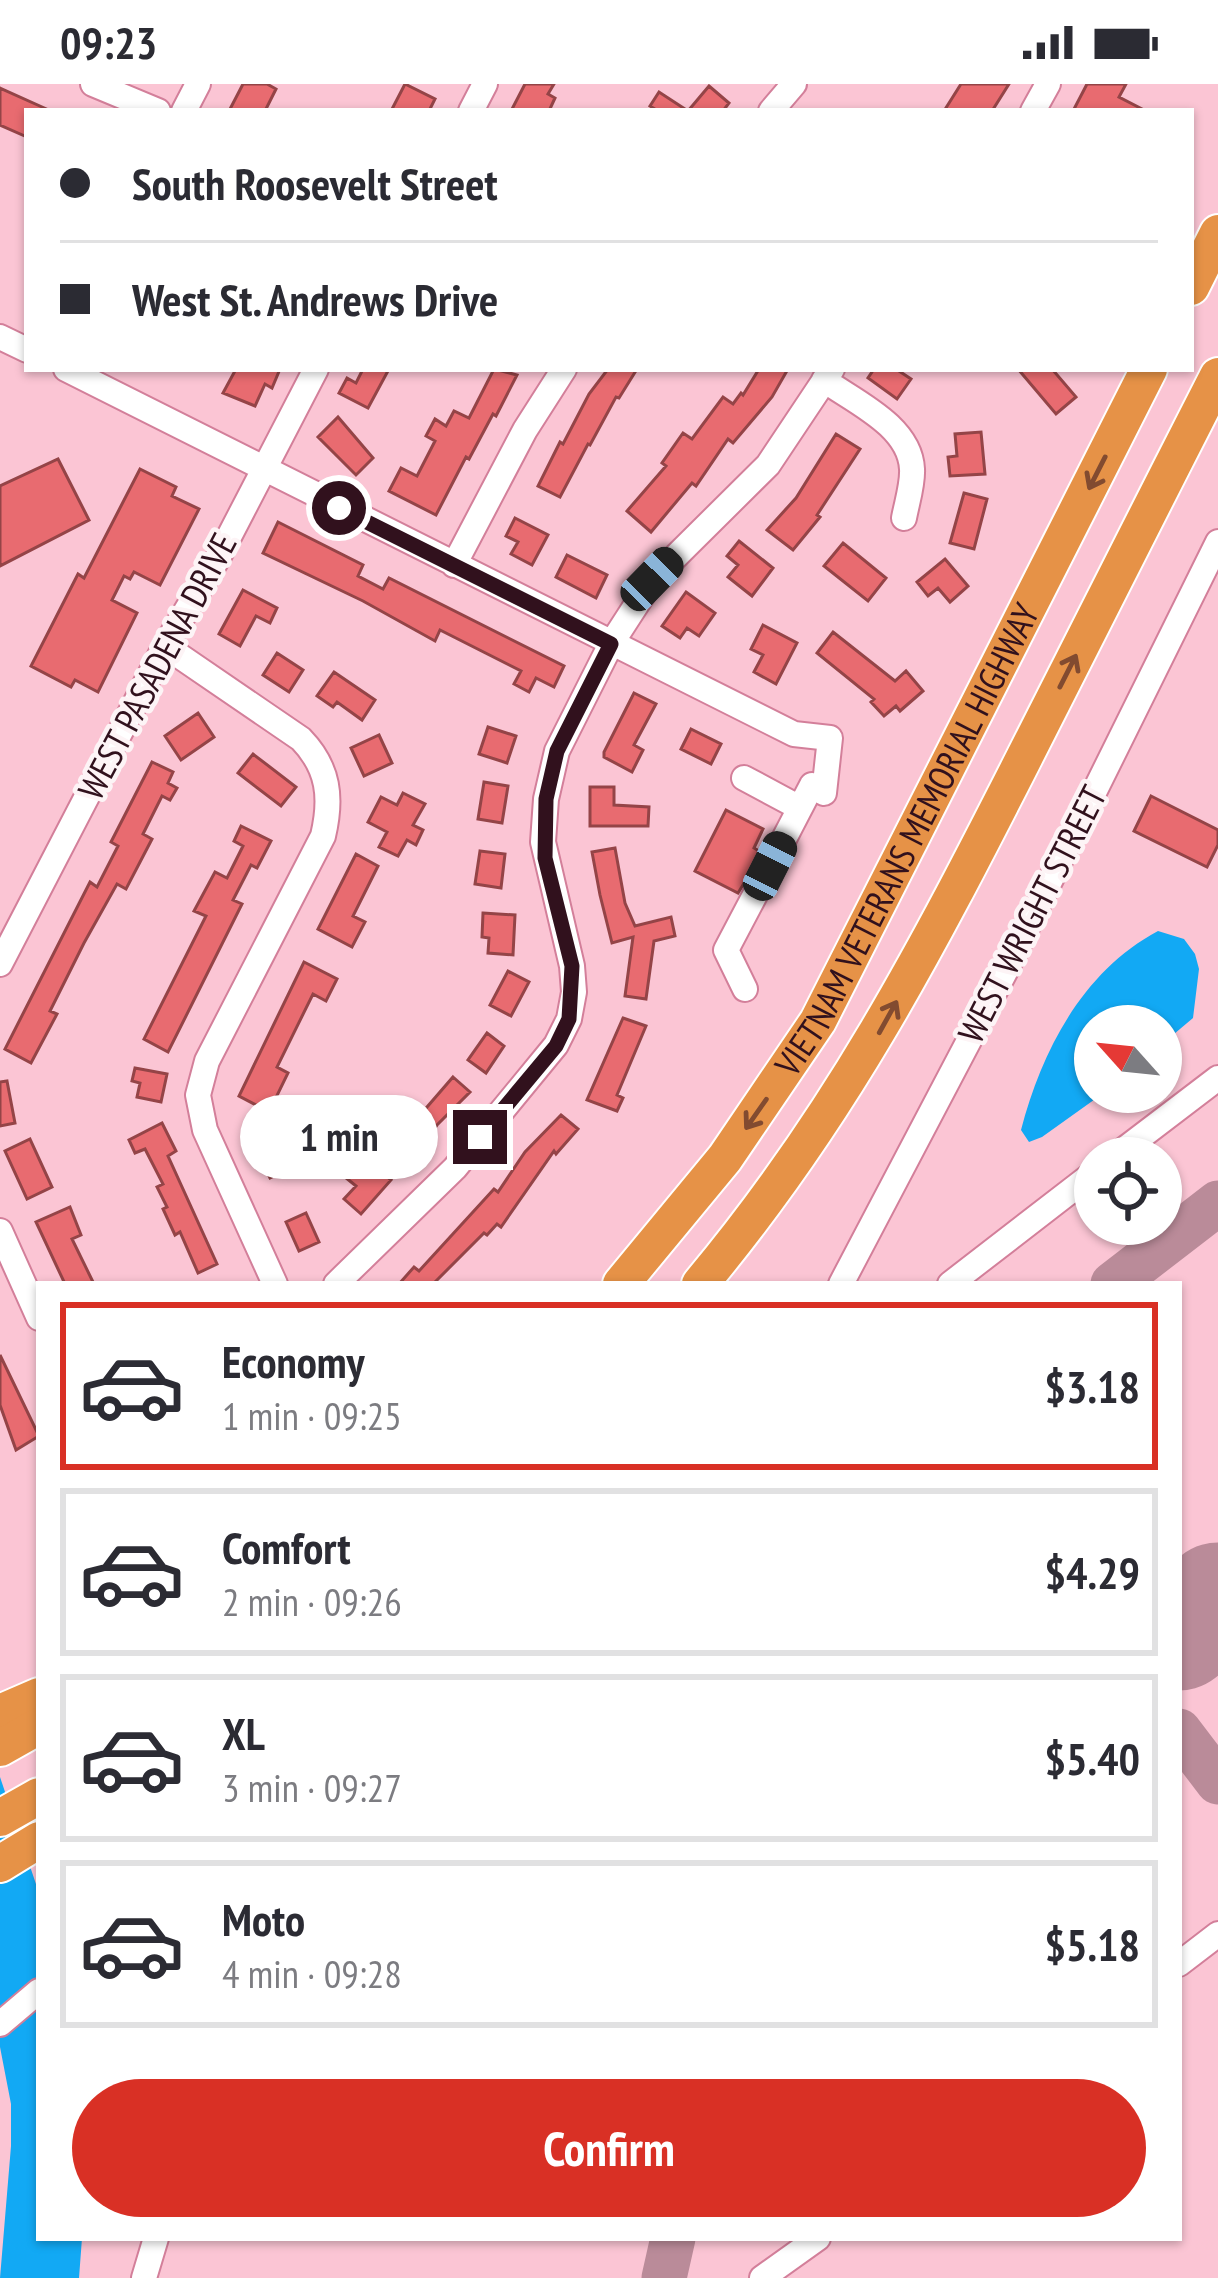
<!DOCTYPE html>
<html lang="en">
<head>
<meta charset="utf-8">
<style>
  :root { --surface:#fff; --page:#f2f2f3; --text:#2b2b33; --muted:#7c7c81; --line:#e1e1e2; --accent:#d93025 }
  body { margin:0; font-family:"PT Sans Narrow",sans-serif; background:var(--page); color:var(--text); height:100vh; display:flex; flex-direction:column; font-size:45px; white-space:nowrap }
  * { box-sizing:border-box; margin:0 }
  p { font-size:39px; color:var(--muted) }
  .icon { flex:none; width:66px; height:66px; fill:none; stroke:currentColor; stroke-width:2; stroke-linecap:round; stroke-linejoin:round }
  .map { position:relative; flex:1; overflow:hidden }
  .drawer { position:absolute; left:36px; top:1197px; width:1146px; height:960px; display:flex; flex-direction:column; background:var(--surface); border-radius:0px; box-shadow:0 3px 9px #0004 }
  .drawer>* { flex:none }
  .banner { position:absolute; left:24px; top:24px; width:1170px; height:264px; border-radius:0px; box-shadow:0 3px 9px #0004; display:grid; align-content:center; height:264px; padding:0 36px; background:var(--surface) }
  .needle { width:78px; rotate:297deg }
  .tools { position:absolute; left:1074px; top:921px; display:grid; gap:24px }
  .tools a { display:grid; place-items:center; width:108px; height:108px; border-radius:50%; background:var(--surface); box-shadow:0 3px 9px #0004; font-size:60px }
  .end { position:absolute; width:54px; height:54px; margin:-27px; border:15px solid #31111d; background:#fff; box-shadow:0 0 0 6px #fff }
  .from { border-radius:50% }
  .bubble { position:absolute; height:84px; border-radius:42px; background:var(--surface); box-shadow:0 3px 9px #0004; font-size:39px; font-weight:700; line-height:84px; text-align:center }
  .car { position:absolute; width:36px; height:72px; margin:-36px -18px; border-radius:15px; box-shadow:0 0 9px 3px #0007; background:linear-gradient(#222 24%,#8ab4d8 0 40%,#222 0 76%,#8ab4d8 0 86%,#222 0) }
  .banner b { display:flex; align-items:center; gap:42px; height:114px; font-size:45px }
  .banner b+b { border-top:3px solid var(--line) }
  .banner i { width:30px; height:30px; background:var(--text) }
  ul { padding:21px 0 0; list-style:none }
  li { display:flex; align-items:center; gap:36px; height:168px; margin:0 24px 18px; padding:0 12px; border:6px solid var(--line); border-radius:0px }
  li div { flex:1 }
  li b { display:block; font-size:45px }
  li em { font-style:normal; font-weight:700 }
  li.active { border-color:var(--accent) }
  li>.icon { width:108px; height:108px; stroke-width:1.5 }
  .primary-button { display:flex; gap:24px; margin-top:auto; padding:24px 36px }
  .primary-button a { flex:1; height:138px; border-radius:72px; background:var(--accent); color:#fff; font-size:48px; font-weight:700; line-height:138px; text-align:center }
  .status { display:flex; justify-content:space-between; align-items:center; height:84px; padding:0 60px; background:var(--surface); direction:ltr }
  .status svg { height:33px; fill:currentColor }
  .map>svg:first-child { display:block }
  .water { fill:#12a9f4 }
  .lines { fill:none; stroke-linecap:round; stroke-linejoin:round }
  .taxiway { stroke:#ba8b99; stroke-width:45 }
  .runway { stroke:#ba8b99; stroke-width:117 }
  .building { fill:#e86b70; stroke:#944447; stroke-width:3 }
  .minor-casing { stroke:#d37f9a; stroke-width:28 }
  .highway-casing { stroke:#fff; stroke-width:40 }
  .minor { stroke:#fff; stroke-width:24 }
  .highway { stroke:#e69247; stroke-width:36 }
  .oneway { stroke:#824b30 }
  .route { stroke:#31111d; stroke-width:15 }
  .labels { text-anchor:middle; stroke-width:9; stroke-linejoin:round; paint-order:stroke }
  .street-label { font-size:36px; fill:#31111d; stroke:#fdf4f6 }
</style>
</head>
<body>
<div class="status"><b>09:23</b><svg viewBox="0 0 49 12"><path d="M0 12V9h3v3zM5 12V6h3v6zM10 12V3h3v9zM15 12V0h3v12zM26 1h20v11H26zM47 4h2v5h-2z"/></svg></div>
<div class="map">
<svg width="1218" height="2194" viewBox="0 0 1218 2194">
  <rect width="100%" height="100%" fill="#fbc5d4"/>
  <!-- water -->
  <path class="water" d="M1158,847L1184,855L1195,870L1199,885L1193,934L1161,961V942H1095V1008H1105L1042,1053L1029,1058L1021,1046C1042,966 1083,887 1158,847Z
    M0,1693L39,1809V2154H82L79,2194H0L11,2062V2020L0,1963Z"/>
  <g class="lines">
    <!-- taxiway -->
    <path class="taxiway" d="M1113,1200L1218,1119
      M1179,1530H1202
      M1179,1647L1218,1698
      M664,2194L673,2154"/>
    <!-- runway -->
    <path class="runway" d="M1179,1548L1218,1517"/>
  </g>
  <!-- building -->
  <path class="building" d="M243,0H267L276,5L265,27H229Z
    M405,0L435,15L429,27H391Z
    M525,0H554L548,10L555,14L549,27H511Z
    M961,0H1009L992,27H944Z
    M1087,0H1126L1119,13L1146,27H1073Z
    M709,2L729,19L723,27H658L650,22L659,8L688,27Z
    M0,4L51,27H27V53L0,41Z
    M236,285H280L272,304L265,300L255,322L223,309Z
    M363,285H389L368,324L339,309L347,294L356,299Z
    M494,285L517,291L496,332L493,330L469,375L466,373L436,431L389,407L401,384L417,392L435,357L426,352L435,335L446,342L454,327L469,334Z
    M608,285H637L619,314L616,313L590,361L588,360L560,413L538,402L560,358L563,360L589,310Z
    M759,285H788L772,313L733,359L728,355L696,402L692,399L651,448L627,427L666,382L662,379L683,349L692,355L723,313L733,320L741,309L743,311Z
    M874,285H896L911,295L897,315L868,294Z
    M1018,285H1052L1076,313L1056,330Z
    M338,333L373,374L356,391L318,353Z
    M981,348L985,390L950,392L948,373L957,372L955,350Z
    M836,350L860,365L817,431L820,433L793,466L767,446L796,414Z
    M58,375L89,436L0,482V402Z
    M140,385L176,403L172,412L199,425L160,501L134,488L130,495L124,492L112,516L137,529L98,608L75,596L71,603L31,582L78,490L84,494Z
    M964,409L987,415L974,465L950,459Z
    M515,434L548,451L532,481L511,470L518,458L506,452Z
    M278,438L363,481L358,492L383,505L389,494L564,582L554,603L536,594L529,608L514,600L521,587L440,546L435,557L363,517L263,469Z
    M739,457L773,484L752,512L728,493L738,481L727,472Z
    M843,459L886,494L868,517L824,482Z
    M567,471L607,491L596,514L556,493Z
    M945,475L968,502L950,518L938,504L928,512L917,498Z
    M243,506L277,524L270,539L256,532L240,562L219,550Z
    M686,508L715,529L699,552L687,544L680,554L662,542Z
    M763,541L797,559L776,600L754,588L763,571L751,565Z
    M833,548L895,597L906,587L923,607L900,627L896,622L884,632L871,618L874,615L817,569Z
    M277,569L303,586L289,608L263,591Z
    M334,588L375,616L362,636L337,618L333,623L317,612Z
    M634,609L656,620L634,661L643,666L632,688L604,673V668Z
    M198,629L214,653L181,676L165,652Z
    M488,643L516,652L507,679L479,670Z
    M691,645L721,660L711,680L681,665Z
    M379,651L392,679L364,692L351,664Z
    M253,670L296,703L281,722L238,689Z
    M152,678L173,688L168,699L177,704L170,716L162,712L143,750L152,755L126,805L117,800L84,859L50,927L57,930L31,979L5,965L90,798L97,803L118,762L111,758Z
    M484,698L508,702L502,739L478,735Z
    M590,703H614V721L649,723L648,742H590Z
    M403,709L425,720L413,741L423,746L416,761L407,756L398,772L379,763L387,748L368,738L381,713L397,721Z
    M1151,712L1218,746V761L1207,783L1134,747Z
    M726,726L763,745L754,764L759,767L754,782L758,793L746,796L738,809L695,787Z
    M241,742L271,757L257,784L251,781L233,816L242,820L168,968L144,955L206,832L194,827L215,788L227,794L243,762L234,757Z
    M615,764L625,819L635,842L671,833L675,852L654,857L646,915L625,912L633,853L612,859L600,811L592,768Z
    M480,767L505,770L501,804L475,800Z
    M356,770L378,782L353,832L365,838L352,863L318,845Z
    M483,829L515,831L513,871L488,869L489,854L482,853Z
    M304,878L337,895L326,917L313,910L277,983L288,989L269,1028L239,1012Z
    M508,887L529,898L511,932L490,921Z
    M623,934L646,942L617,1011L623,1014L617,1027L587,1016Z
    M487,949L504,962L486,989L468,976Z
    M135,984L167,990L161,1018L137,1013L140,999L132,997Z
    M453,993L470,1008L437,1041L413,1074L395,1060Z
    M7,997L15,1039L0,1042V998Z
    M561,1031L578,1045L556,1070L554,1067L501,1143L497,1140L487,1151L484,1149L433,1200H399L414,1183L419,1187L494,1105L498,1108L525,1068Z
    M278,1034L289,1057L281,1061L292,1083L270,1094L248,1048Z
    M162,1039L176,1067L168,1072L217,1180L198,1189L180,1148L175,1151L163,1125L167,1123L157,1103L163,1100L145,1065L135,1069L129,1056Z
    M30,1055L52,1103L27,1115L5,1067Z
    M357,1080L368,1090L375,1082L391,1096L361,1130L344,1115L356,1102L345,1093Z
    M70,1123L81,1151L72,1155L94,1200H65L36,1138Z
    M306,1129L319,1158L299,1167L286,1138Z
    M0,1271L39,1352L16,1366L0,1321Z"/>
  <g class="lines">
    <defs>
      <path id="minor" d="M93,0L158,27
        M184,27L198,0
        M471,27L485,0
        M771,27L794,0
        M1033,27L1048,0
        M0,253L27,266
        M66,285L794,650L830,654L824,709L812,701L770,782
        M824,296C855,318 910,342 912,385C913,400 907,418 904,434
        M454,481L525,346L564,285
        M165,562L301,655C329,684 332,714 323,752L207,977L198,1011L205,1046L275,1200
        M744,694L800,724
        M0,880L165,562L218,474L316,285
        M745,905L726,866L756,809
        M1113,1074L1218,994
        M0,1147L39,1234
        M336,1200L455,1084L556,961L569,935L574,908L572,882L543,758L546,715L557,667L611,560L653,495L768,381L832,285
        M841,1200L1005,888L1218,458
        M950,1200L1095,1088
        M1179,1880L1218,1850
        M0,1940L39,1907
        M144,2194L156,2154
        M762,2194L818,2154"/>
      <g id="highway">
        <path d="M1191,203L1218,149"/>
        <path id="s1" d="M621,1200L725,1074L818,937L1149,285"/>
        <path d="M700,1200C839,1034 927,865 1024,674C1089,546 1153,419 1218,292"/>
        <path d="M0,1629L39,1612"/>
        <path d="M0,1664L39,1642"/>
        <path d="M0,1734L39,1712"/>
        <path d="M0,1780L39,1756"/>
      </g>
    </defs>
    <!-- minor casing -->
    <use href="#minor" class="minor-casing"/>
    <!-- highway casing -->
    <use href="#highway" class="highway-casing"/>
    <!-- minor -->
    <use href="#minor" class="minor"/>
    <!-- highway -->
    <use href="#highway" class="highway"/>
  </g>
  <!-- one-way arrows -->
  <defs><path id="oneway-shaft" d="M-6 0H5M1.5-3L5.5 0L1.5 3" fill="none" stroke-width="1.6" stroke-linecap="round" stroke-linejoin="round" transform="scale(3)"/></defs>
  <g class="oneway">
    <use href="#oneway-shaft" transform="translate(1097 389) rotate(117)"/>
    <use href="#oneway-shaft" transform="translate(1068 587) rotate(-63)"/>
    <use href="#oneway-shaft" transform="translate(888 933) rotate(-61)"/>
    <use href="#oneway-shaft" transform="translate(756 1030) rotate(125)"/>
  </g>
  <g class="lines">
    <!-- route -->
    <path class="route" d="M339,424L611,560L557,667L546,715L545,774L572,882L569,935L556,962L480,1053"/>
  </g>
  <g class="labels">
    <!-- street labels -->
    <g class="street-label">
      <text transform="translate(157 582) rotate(-62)" y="13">WEST PASADENA DRIVE</text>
      <text dy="13" stroke="none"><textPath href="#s1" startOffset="531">VIETNAM VETERANS MEMORIAL HIGHWAY</textPath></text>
      <text transform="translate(1032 830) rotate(-63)" y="13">WEST WRIGHT STREET</text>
    </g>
  </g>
</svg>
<div class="tools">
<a><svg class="needle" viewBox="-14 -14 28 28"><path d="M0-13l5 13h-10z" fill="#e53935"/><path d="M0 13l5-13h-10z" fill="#7c7c81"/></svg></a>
<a><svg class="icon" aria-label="locate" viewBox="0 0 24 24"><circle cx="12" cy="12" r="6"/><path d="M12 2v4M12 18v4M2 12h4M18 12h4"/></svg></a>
</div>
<i class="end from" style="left:339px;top:424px"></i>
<i class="end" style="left:480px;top:1053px"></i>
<div class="bubble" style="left:240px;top:1011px;width:198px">1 min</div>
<i class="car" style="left:652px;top:495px;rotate:44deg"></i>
<i class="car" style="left:770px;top:782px;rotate:27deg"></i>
<div class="banner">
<b><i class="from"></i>South Roosevelt Street</b>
<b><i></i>West St. Andrews Drive</b>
</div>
<section class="drawer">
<ul>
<li class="active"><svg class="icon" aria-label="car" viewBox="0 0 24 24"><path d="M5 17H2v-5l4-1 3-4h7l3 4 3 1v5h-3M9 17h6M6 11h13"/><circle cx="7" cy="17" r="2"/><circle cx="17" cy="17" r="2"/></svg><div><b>Economy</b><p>1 min · 09:25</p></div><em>$3.18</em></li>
<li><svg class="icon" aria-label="car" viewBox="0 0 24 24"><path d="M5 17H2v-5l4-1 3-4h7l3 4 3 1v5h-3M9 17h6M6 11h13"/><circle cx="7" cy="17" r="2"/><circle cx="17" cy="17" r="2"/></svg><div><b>Comfort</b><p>2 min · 09:26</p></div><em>$4.29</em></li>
<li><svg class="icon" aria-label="car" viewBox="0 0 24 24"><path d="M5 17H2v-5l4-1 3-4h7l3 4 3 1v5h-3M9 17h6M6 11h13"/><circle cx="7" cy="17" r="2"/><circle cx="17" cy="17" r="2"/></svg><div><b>XL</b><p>3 min · 09:27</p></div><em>$5.40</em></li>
<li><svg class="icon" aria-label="car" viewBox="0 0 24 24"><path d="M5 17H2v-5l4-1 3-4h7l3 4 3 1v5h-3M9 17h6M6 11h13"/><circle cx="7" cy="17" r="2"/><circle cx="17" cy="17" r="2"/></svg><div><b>Moto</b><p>4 min · 09:28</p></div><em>$5.18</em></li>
</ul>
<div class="primary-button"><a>Confirm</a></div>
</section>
</div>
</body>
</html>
